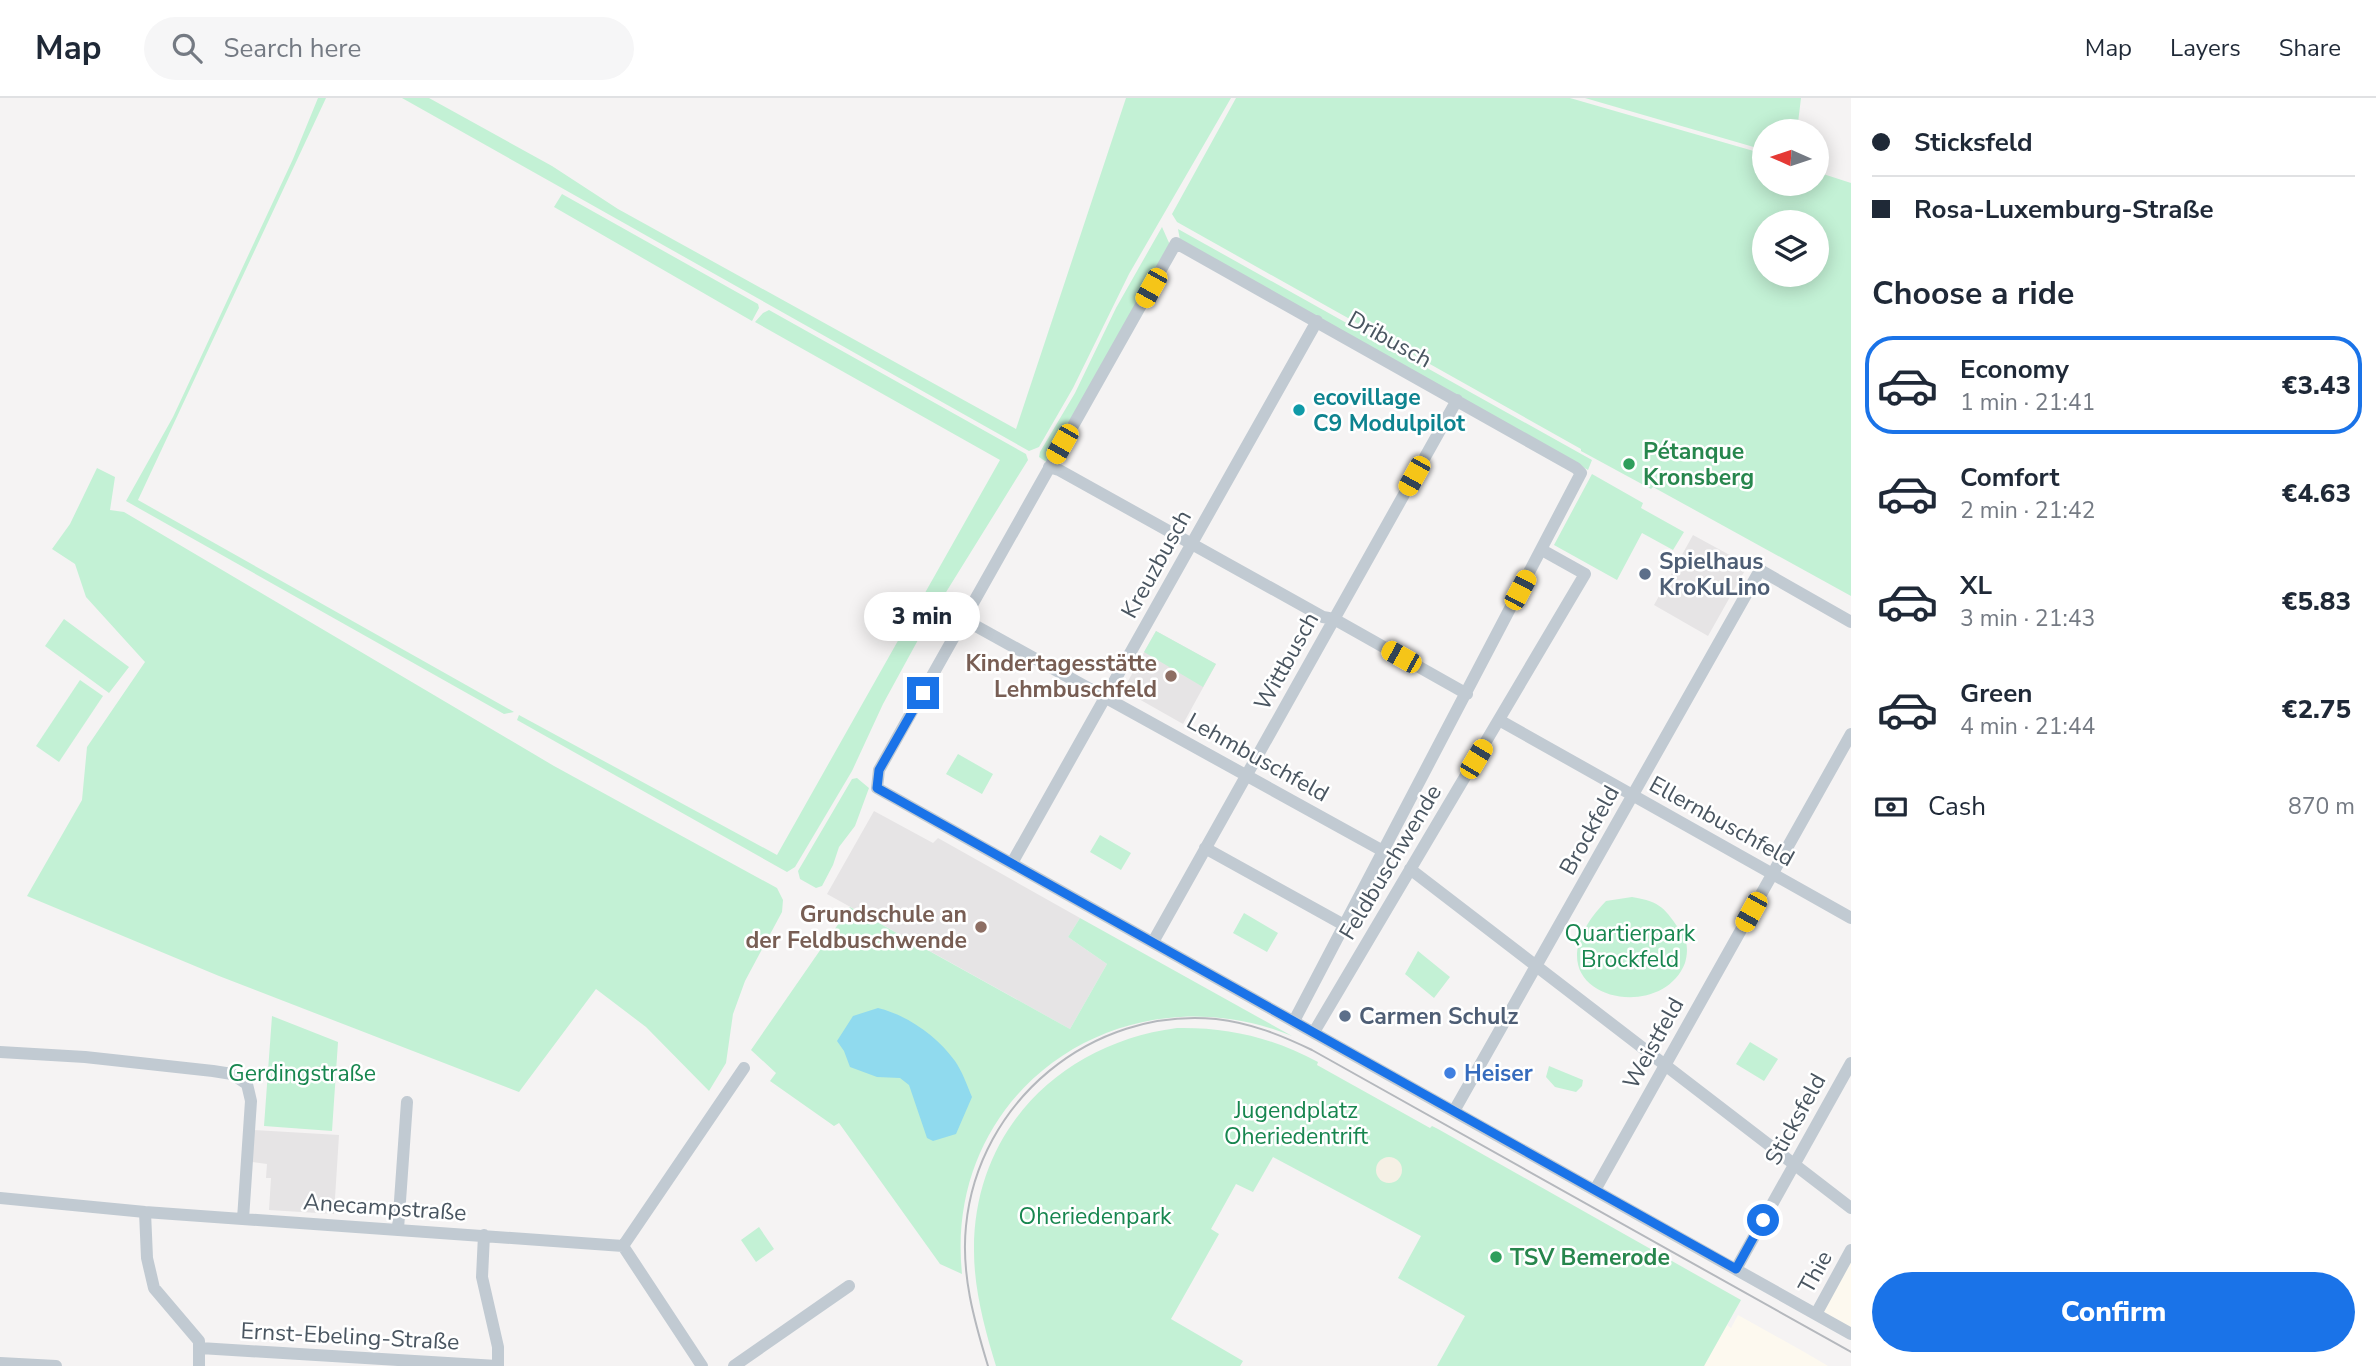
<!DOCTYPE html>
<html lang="en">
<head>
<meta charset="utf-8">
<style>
  :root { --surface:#fff; --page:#f6f6f7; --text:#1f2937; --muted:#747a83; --line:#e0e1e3; --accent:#1a73e8 }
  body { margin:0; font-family:"Nunito Sans",sans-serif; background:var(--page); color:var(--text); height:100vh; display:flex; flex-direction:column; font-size:26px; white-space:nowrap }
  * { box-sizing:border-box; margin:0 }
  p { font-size:23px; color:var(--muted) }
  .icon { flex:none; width:38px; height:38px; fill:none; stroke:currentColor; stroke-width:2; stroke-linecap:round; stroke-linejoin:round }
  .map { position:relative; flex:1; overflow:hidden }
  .side { display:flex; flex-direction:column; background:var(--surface); width:525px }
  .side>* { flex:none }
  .hud { display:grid; align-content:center; height:154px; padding:0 21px; background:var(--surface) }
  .needle { width:46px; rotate:273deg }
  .buttons { position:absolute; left:1752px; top:21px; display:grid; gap:14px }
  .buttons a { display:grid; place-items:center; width:77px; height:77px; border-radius:50%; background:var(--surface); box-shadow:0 4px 18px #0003; font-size:35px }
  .end { position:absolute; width:32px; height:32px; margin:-16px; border:9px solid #1a73e8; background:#fff; box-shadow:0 0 0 4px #fff }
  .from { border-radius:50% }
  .bubble { position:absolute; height:49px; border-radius:24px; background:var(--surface); box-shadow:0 4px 18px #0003; font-size:23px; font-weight:800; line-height:49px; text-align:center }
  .car { position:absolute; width:21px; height:42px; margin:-21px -10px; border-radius:9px; box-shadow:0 0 5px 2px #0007; background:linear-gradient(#f5c518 24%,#345 0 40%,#f5c518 0 76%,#345 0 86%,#f5c518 0) }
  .hud b { display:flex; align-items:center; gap:24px; height:66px; font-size:26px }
  .hud b+b { border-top:2px solid var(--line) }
  .hud i { width:18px; height:18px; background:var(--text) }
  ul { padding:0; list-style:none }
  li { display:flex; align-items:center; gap:21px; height:98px; margin:0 14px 10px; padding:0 7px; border:4px solid transparent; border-radius:28px }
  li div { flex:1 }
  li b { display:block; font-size:26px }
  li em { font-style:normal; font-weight:800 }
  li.active { border-color:var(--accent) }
  li>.icon { width:63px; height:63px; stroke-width:1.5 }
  h2 { padding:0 21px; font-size:32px; line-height:84px }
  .pay { display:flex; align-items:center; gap:18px; height:77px; padding:0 21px; font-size:26px }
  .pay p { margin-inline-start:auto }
  .cta { display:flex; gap:14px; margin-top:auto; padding:14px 21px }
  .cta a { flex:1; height:80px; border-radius:42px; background:var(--accent); color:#fff; font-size:28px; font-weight:800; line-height:80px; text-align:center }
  header { display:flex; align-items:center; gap:42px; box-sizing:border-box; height:98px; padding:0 35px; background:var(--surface); border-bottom:2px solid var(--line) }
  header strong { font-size:33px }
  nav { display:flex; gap:38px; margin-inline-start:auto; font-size:24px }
  .search { width:490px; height:63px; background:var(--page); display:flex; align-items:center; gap:18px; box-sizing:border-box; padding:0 24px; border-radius:38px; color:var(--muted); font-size:26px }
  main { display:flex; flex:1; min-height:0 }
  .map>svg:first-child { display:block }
  .commercial { fill:#fdf9ef }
  .education { fill:#e6e4e5 }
  .green { fill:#c3f1d5; fill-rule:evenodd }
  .sand { fill:#f5f0e5 }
  .water { fill:#90daee }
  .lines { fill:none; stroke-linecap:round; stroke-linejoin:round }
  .minor { stroke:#c1cad2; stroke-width:12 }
  .tram { stroke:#b5b8bd; stroke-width:2 }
  .route { stroke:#1a73e8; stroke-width:9 }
  .culture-dot { fill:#0f9aa8; stroke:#fff; stroke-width:2.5 }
  .leisure-dot { fill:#2e9e5b; stroke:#fff; stroke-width:2.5 }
  .service-dot { fill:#5c6f8a; stroke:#fff; stroke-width:2.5 }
  .education-dot { fill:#8d6e63; stroke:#fff; stroke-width:2.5 }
  .shop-dot { fill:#3f7fe0; stroke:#fff; stroke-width:2.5 }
  .labels { text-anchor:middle; stroke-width:5; stroke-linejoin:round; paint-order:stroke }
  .street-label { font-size:23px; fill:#4a5661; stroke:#fff }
  .culture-label { font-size:23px; font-weight:bold; fill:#0d838f; stroke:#fff; text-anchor:start }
  .leisure-label { font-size:23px; font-weight:bold; fill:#27864d; stroke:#fff; text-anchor:start }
  .service-label { font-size:23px; font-weight:bold; fill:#4e5e75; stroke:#fff; text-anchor:start }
  .education-label { font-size:23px; font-weight:bold; fill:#785e54; stroke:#fff; text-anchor:end }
  .park-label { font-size:23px; fill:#17864f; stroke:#fff }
  .shop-label { font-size:23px; font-weight:bold; fill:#366cbe; stroke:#fff; text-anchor:start }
</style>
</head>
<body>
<header>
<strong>Map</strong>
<div class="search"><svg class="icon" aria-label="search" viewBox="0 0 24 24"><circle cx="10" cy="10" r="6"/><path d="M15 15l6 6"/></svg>Search here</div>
<nav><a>Map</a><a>Layers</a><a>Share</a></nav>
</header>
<main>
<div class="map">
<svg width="1851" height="1268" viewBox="0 0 1851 1268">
  <rect width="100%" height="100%" fill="#f5f3f3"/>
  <!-- commercial -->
  <path class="commercial" d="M1851,1161V1230L1822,1213Z
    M1738,1217L1806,1255L1828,1268H1704L1727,1227L1731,1230Z"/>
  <!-- education -->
  <path class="education" d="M1693,437L1748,467L1708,538L1654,507Z
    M1156,533L1216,566L1183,626L1123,592Z
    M874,713L933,745L938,740L1080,820L1068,839L1107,866L1070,931L827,796Z
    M254,1032L339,1037L334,1116L269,1112L271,1080H266L267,1066L252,1064Z"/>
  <!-- green -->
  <path class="green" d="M318,0H326L138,402L514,614L504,616L126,403L173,319L293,61Z
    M402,0H429L552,68L618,111L1016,331L1126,0H1231L1129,176L1073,290L1039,349L1029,353Z
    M1236,0H1570L1764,56V86H1816L1817,74L1851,85V498L1653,389L1651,391L1581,353V351L1177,124L1172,116ZM1764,124H1816V177H1764Z
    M1585,0H1801L1797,33H1764V52Z
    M562,96L758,206L759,210L752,223L554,109Z
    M1162,129L1170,147L1048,365L1039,359L1040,354L1075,295L1116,210Z
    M1178,131L1592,362L1588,372L1180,142Z
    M769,212L1026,356L1028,362L930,520L883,606L852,673L795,769L787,774L517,622L519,617L777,757L1000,362L755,224L763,215Z
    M97,370L115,379L110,412L124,414L554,668L777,790L783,802L782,814L745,883L733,916L726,965L709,993L646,929L596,891L519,994L219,878L27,798L82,702L87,649L145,564L86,499L75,466L52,451L70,426Z
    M1592,376L1643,405L1641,410L1684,434L1673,452L1642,435L1617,482L1554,447Z
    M64,521L129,569L109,595L45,548Z
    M1156,533L1216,566L1203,589L1144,554Z
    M80,582L103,598L59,664L36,648Z
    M958,656L993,676L982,696L946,676Z
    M857,680L869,690L855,728L839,749L833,767L822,788L816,790L800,781L798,773L852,681Z
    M1100,737L1131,755L1121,772L1090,754Z
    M1632,799C1662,804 1664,810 1682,835C1688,843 1688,855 1685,865C1659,932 1517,895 1606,803Z
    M850,809L1070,931L1107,866L1068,839L1080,820L1292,938C1123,869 943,991 962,1176L940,1166L839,1025L834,1028L770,983L776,975L751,952Z
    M1244,815L1278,835L1267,854L1233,835Z
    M1418,853L1450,879L1434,900L1405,876Z
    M272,918L338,944L332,1033L264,1028Z
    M1177,930C1228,929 1274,940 1318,964L1317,967L1430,1030L1432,1028L1438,1031L1741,1202L1704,1268H1437L1465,1218L1398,1180L1421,1138L1273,1059L1253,1094L1236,1086L1211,1131L1219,1136L1171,1221L1243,1263L1240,1268H996C985,1232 974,1192 974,1153C973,1032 1061,945 1177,930Z
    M1750,944L1778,961L1764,983L1736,966Z
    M1549,968L1583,982L1582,988L1576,994L1555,989L1546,979Z
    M759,1129L774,1151L756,1164L741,1142Z"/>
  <!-- sand -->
  <path class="sand" d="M1376 1072a13 13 0 1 1 26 0a13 13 0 1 1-26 0Z"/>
  <!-- water -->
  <path class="water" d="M878,910C907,917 937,938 955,963C962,973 967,987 972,999L956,1036L933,1043L927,1040L909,987L900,980L877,979L850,969L844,953L837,943L853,918Z"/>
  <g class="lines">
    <!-- minor -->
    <path class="minor" d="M1049,369L1059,372L1323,519L1334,521L1467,596
      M965,522L1383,753
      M1499,622L1851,820
      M1205,750L1344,827
      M1012,765L1317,223
      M1410,771L1851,1110
      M1153,844L1457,302
      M1294,923L1581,375L1576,370L1176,145L879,672L877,690L1851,1236
      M1314,934L1585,476L1542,452
      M0,954L85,959L213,973L232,976L247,986L251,1003L243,1121
      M1454,1013L1760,472L1851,524
      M1595,1092L1851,636
      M0,1100L145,1114L623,1148L702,1268
      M145,1114L147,1160L154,1190L199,1243V1268
      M398,1131L407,1004
      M484,1137L482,1179L498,1249V1268
      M623,1148L744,970
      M1736,1171L1851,965
      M1816,1216L1851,1152
      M200,1250L497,1268
      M0,1265L56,1268
      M734,1268L849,1188"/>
    <!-- tram -->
    <path class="tram" d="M988,1268C974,1222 961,1176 966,1128C978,1003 1092,909 1216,921C1251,925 1281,937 1312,952L1851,1254"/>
  </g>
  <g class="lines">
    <!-- route -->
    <path class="route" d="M923,595L879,672L877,690L1736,1171L1763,1122"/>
  </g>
  <!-- markers -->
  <circle class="culture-dot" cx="1299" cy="312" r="7"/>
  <g class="leisure-dot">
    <circle cx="1629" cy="366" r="7"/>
    <circle cx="1496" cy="1159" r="7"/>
  </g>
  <g class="service-dot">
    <circle cx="1645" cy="476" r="7"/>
    <circle cx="1345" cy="918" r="7"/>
  </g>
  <g class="education-dot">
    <circle cx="1171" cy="578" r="7"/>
    <circle cx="981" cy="829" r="7"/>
  </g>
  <circle class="shop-dot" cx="1450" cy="975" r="7"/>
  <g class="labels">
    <!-- street labels -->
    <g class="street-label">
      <text transform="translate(1390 241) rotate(29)" y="8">Dribusch</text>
      <text transform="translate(1156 466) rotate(-61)" y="8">Kreuzbusch</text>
      <text transform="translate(1286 563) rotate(-61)" y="8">Wittbusch</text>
      <text transform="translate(1258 659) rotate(29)" y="8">Lehmbuschfeld</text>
      <text transform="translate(1722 723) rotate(29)" y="8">Ellernbuschfeld</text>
      <text transform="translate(1589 732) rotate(-61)" y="8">Brockfeld</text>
      <text transform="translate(1390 764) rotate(-59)" y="8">Feldbuschwende</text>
      <text transform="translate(1653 945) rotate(-61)" y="8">Weistfeld</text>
      <text transform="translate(1795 1021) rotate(-61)" y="8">Sticksfeld</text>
      <text transform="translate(385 1109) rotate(4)" y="8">Anecampstraße</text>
      <text transform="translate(1815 1174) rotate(-61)" y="8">Thie</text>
      <text transform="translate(350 1238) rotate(3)" y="8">Ernst-Ebeling-Straße</text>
    </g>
    <!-- culture labels -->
    <g class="culture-label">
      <text x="1313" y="307">ecovillage<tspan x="1313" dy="26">C9 Modulpilot</tspan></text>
    </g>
    <!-- leisure labels -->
    <g class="leisure-label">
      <text x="1643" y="361">Pétanque<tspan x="1643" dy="26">Kronsberg</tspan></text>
      <text x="1510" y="1167">TSV Bemerode</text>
    </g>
    <!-- service labels -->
    <g class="service-label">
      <text x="1659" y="471">Spielhaus<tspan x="1659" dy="26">KroKuLino</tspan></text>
      <text x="1359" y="926">Carmen Schulz</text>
    </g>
    <!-- education labels -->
    <g class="education-label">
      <text x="1157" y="573">Kindertagesstätte<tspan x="1157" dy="26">Lehmbuschfeld</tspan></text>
      <text x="967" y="824">Grundschule an<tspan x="967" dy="26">der Feldbuschwende</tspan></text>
    </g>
    <!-- park labels -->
    <g class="park-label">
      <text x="1630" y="843">Quartierpark<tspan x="1630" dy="26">Brockfeld</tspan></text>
      <text x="302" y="983">Gerdingstraße</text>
      <text x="1296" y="1020">Jugendplatz<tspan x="1296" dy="26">Oheriedentrift</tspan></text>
      <text x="1095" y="1126">Oheriedenpark</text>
    </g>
    <!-- shop labels -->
    <g class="shop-label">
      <text x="1464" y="983">Heiser</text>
    </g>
  </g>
</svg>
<div class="buttons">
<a><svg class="needle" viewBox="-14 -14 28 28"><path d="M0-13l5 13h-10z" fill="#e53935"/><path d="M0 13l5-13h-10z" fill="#747a83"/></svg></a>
<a><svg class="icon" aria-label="layers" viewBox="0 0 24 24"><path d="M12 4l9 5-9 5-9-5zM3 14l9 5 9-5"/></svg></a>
</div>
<i class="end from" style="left:1763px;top:1122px"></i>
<i class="end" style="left:923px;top:595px"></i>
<div class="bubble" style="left:864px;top:494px;width:116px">3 min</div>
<i class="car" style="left:1151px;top:190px;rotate:209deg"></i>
<i class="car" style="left:1062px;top:346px;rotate:210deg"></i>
<i class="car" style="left:1414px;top:378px;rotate:209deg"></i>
<i class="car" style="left:1520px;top:492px;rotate:28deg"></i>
<i class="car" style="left:1401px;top:559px;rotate:299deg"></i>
<i class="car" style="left:1476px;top:661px;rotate:31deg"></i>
<i class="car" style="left:1751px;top:814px;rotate:209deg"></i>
</div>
<section class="side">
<div class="hud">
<b><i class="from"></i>Sticksfeld</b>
<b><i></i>Rosa-Luxemburg-Straße</b>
</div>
<h2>Choose a ride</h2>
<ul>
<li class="active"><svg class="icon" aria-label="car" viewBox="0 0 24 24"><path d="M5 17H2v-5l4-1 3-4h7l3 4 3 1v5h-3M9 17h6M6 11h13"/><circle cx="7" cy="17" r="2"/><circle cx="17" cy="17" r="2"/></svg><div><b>Economy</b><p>1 min · 21:41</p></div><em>€3.43</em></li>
<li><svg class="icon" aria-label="car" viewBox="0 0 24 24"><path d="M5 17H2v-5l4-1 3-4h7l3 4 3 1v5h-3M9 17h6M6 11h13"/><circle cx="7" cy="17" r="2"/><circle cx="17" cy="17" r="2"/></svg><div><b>Comfort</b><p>2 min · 21:42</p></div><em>€4.63</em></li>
<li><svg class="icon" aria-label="car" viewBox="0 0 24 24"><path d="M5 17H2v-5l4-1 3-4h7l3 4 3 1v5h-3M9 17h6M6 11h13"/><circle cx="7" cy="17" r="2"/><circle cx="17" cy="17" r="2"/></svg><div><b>XL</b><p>3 min · 21:43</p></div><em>€5.83</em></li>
<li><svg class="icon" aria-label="car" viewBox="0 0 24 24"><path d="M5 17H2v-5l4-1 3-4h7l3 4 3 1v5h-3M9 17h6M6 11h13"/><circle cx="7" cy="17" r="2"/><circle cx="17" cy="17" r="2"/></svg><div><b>Green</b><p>4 min · 21:44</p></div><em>€2.75</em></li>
</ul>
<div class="pay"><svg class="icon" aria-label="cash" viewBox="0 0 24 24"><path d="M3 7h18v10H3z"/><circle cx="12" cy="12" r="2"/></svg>Cash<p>870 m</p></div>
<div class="cta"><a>Confirm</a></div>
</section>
</main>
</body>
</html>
